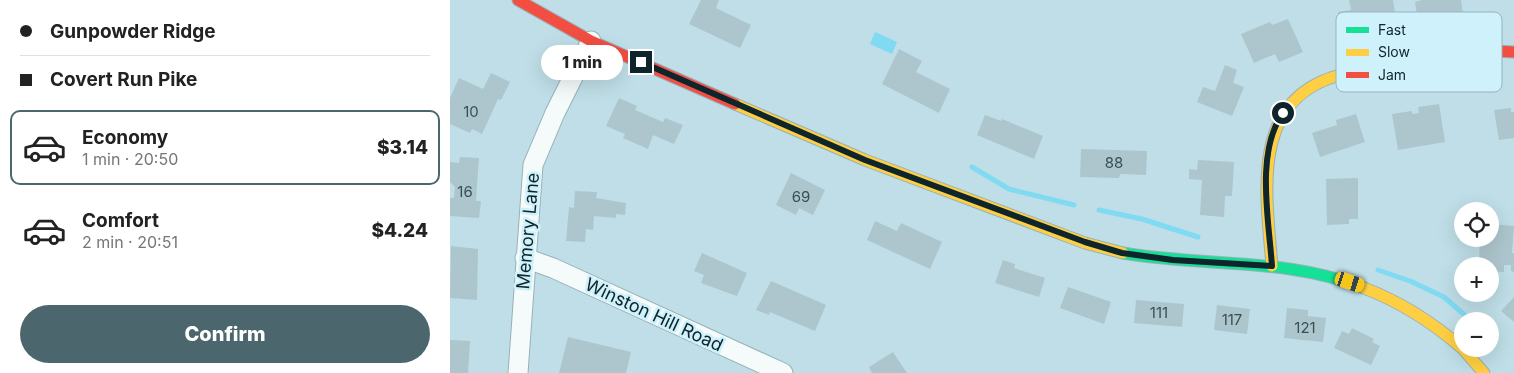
<!DOCTYPE html>
<html lang="en">
<head>
<meta charset="utf-8">
<style>
  :root { --surface:#fff; --page:#f2f2f2; --text:#222; --muted:#767676; --line:#e0e0e0; --accent:#4b666d }
  body { margin:0; font-family:Inter,sans-serif; background:var(--page); color:var(--text); height:100vh; display:flex; flex-direction:column; font-size:19px; white-space:nowrap }
  * { box-sizing:border-box; margin:0 }
  p { font-size:16px; color:var(--muted) }
  .icon { flex:none; width:28px; height:28px; fill:none; stroke:currentColor; stroke-width:2; stroke-linecap:round; stroke-linejoin:round }
  .map { position:relative; flex:1; overflow:hidden }
  .sheet { display:flex; flex-direction:column; background:var(--surface); width:450px }
  .sheet>* { flex:none }
  .hud { display:grid; align-content:center; height:110px; padding:0 20px; background:var(--surface) }
  .buttons { position:absolute; left:1004px; top:202px; display:grid; gap:10px }
  .buttons a { display:grid; place-items:center; width:45px; height:45px; border-radius:50%; background:var(--surface); box-shadow:0 5px 20px #0002; font-size:25px }
  .end { position:absolute; width:22px; height:22px; margin:-11px; border:6px solid #0d252b; background:#fff; box-shadow:0 0 0 2px #fff }
  .from { border-radius:50% }
  .bubble { position:absolute; height:35px; border-radius:18px; background:var(--surface); box-shadow:0 5px 20px #0002; font-size:16px; font-weight:800; line-height:35px; text-align:center }
  .car { position:absolute; width:15px; height:30px; margin:-15px -8px; border-radius:6px; box-shadow:0 0 4px 1px #0007; background:linear-gradient(#f5c518 24%,#345 0 40%,#f5c518 0 76%,#345 0 86%,#f5c518 0) }
  .hud b { display:flex; align-items:center; gap:18px; height:48px; font-size:19px }
  .hud b+b { border-top:1px solid var(--line) }
  .hud i { width:12px; height:12px; background:var(--text) }
  ul { padding:0; list-style:none }
  li { display:flex; align-items:center; gap:15px; height:75px; margin:0 10px 8px; padding:0 10px; border:2px solid transparent; border-radius:10px }
  li div { flex:1 }
  li b { display:block; font-size:19px }
  li em { font-style:normal; font-weight:800 }
  li.on { border-color:var(--accent) }
  li>.icon { width:45px; height:45px; stroke-width:1.5 }
  .button { display:flex; gap:10px; margin-top:auto; padding:10px 20px }
  .button a { flex:1; height:58px; border-radius:30px; background:var(--accent); color:#fff; font-size:20px; font-weight:800; line-height:58px; text-align:center }
  main { display:flex; flex:1; min-height:0 }
  .map>svg:first-child { display:block }
  .water { fill:#7fdaf2 }
  .lines { fill:none; stroke-linecap:round; stroke-linejoin:round }
  .stream { stroke:#7fdaf2; stroke-width:5 }
  .building { fill:#adc6cd }
  .street-casing { stroke:#98b1b8; stroke-width:21 }
  .fast-casing { stroke:#98b1b8; stroke-width:13 }
  .slow-casing { stroke:#98b1b8; stroke-width:13 }
  .jam-casing { stroke:#98b1b8; stroke-width:13 }
  .street { stroke:#f5fafb; stroke-width:19 }
  .fast { stroke:#16e098; stroke-width:11 }
  .slow { stroke:#ffcf43; stroke-width:11 }
  .jam { stroke:#f24e42; stroke-width:11 }
  .route { stroke:#0d252b; stroke-width:6 }
  .labels { text-anchor:middle; stroke-width:5; stroke-linejoin:round; paint-order:stroke }
  .number-label { font-size:15px; fill:#374f55 }
  .street-label { font-size:18px; fill:#0d252b; stroke:#cff1fb }
  .key { fill:#cff1fb; stroke:#95b4bd; stroke-width:1 }
  .key-label { font-size:14px; fill:#0d252b }
</style>
</head>
<body>
<main>
<section class="sheet">
<div class="hud">
<b><i class="from"></i>Gunpowder Ridge</b>
<b><i></i>Covert Run Pike</b>
</div>
<ul>
<li class="on"><svg class="icon" aria-label="car" viewBox="0 0 24 24"><path d="M5 17H2v-5l4-1 3-4h7l3 4 3 1v5h-3M9 17h6M6 11h13"/><circle cx="7" cy="17" r="2"/><circle cx="17" cy="17" r="2"/></svg><div><b>Economy</b><p>1 min · 20:50</p></div><em>$3.14</em></li>
<li><svg class="icon" aria-label="car" viewBox="0 0 24 24"><path d="M5 17H2v-5l4-1 3-4h7l3 4 3 1v5h-3M9 17h6M6 11h13"/><circle cx="7" cy="17" r="2"/><circle cx="17" cy="17" r="2"/></svg><div><b>Comfort</b><p>2 min · 20:51</p></div><em>$4.24</em></li>
</ul>
<div class="button"><a>Confirm</a></div>
</section>
<div class="map">
<svg width="1064" height="373" viewBox="0 0 1064 373">
  <rect width="100%" height="100%" fill="#bfdee7"/>
  <!-- water -->
  <path class="water" d="M425,32L447,42L442,54L420,44Z"/>
  <g class="lines">
    <!-- stream -->
    <path class="stream" d="M522,167L559,189L624,205
      M649,210L692,219L748,237
      M928,270L960,281L994,297L1018,318"/>
  </g>
  <!-- building -->
  <path class="building" d="M251,0H269L266,8L301,25L290,48L239,24Z
    M899,0H943L947,27L892,36L888,12L901,10Z
    M972,0H1011L1013,15L1005,17V21L992,23V20L980,22V19L968,21L965,2Z
    M838,19L853,52L829,62L825,54L804,63L791,34L820,22L822,25Z
    M449,49L472,61L466,72L500,89L489,113L432,84Z
    M775,65L787,70L783,83L794,87L782,116L747,102L753,87L765,91Z
    M41,73L60,82L51,100L48,99L32,134L22,129L20,133L0,124V98L9,78L33,89Z
    M169,98L187,106L185,110L213,122L215,118L233,125L224,144L203,135L198,149L173,138L175,134L156,126Z
    M989,104L995,142L948,150L942,114L962,111V114L969,113L968,107Z
    M1061,108V112H1064V138L1049,140L1044,110Z
    M906,114L915,142L870,157L862,133L887,125L886,120Z
    M535,115L551,121L552,119L593,136L584,159L527,135Z
    M631,149L697,151L696,175L670,174L669,178L630,177Z
    M10,157L29,158L26,201H31L29,218L0,216V198H4L5,187L0,182V162L9,163Z
    M748,160L784,162L782,196H775L774,217L750,215L752,180L739,179V169L747,170Z
    M341,173L375,190L363,215L349,208L346,215L326,205Z
    M908,178V219H899V224L877,225L876,179Z
    M125,191L147,192L146,198L176,203L175,215L166,214V218L144,216L143,230L136,229L135,242L116,241L119,207L124,208Z
    M425,221L447,231L451,223L492,242L480,269L417,240Z
    M1040,224L1064,226L1062,253H1064V272L1061,271V265H1054V272L1040,271V264L1029,263L1030,239H1040Z
    M1,246L28,249L27,300L0,298Z
    M252,253L297,273L287,296L251,283L254,275L244,271Z
    M553,260L565,264L564,268L595,278L589,297L545,283Z
    M321,281L376,305L365,331L320,312L319,315L306,310Z
    M618,287L661,302L654,324L610,308Z
    M1064,297V322L1051,311Z
    M686,300L734,304L732,327L684,323Z
    M767,305L800,309L797,334L764,330Z
    M837,308L858,310V316L876,318L873,342L834,338Z
    M902,328L924,339L922,342L930,346L921,365L884,348L892,331L899,334Z
    M118,337L181,352L176,373H109Z
    M0,340L20,341L18,373H0Z
    M443,352L457,373H422L419,367Z"/>
  <g class="lines">
    <defs>
      <path id="street" d="M75,258L103,268L333,373
        M68,373L83,165L105,113L141,41"/>
      <path id="fast" d="M673,253C754,267 836,257 914,288"/>
      <path id="slow" d="M285,104L415,160L635,243L673,253
        M822,266C816,192 799,96 894,74C909,70 925,69 940,67
        M914,288C951,302 982,322 1012,348
        M1013,349L1034,373"/>
      <path id="jam" d="M68,0L141,41L285,104
        M940,67L1044,51L1064,52"/>
    </defs>
    <!-- street casing -->
    <use href="#street" class="street-casing"/>
    <!-- fast casing -->
    <use href="#fast" class="fast-casing"/>
    <!-- slow casing -->
    <use href="#slow" class="slow-casing"/>
    <!-- jam casing -->
    <use href="#jam" class="jam-casing"/>
    <!-- street -->
    <use href="#street" class="street"/>
    <!-- fast -->
    <use href="#fast" class="fast"/>
    <!-- slow -->
    <use href="#slow" class="slow"/>
    <!-- jam -->
    <use href="#jam" class="jam"/>
  </g>
  <g class="lines">
    <!-- route -->
    <path class="route" d="M191,62L415,160L635,242L672,253L723,260L822,266C819,221 805,152 833,113"/>
  </g>
  <g class="labels">
    <!-- number labels -->
    <g class="number-label">
      <text x="21" y="117">10</text>
      <text x="664" y="168">88</text>
      <text x="15" y="197">16</text>
      <text x="351" y="202">69</text>
      <text x="709" y="318">111</text>
      <text x="782" y="325">117</text>
      <text x="855" y="333">121</text>
    </g>
    <!-- street labels -->
    <g class="street-label">
      <text transform="translate(78 231) rotate(-85)" y="6">Memory Lane</text>
      <text transform="translate(204 315) rotate(25)" y="6">Winston Hill Road</text>
    </g>
  </g>
  <!-- legend -->
  <rect x="886" y="12" width="166" height="80" rx="8" class="key"/>
  <rect x="896" y="27" width="23" height="6" fill="#16e098"/>
  <rect x="896" y="49" width="23" height="7" fill="#ffcf43"/>
  <rect x="896" y="72" width="23" height="6" fill="#f24e42"/>
  <g class="key-label">
    <text x="928" y="35">Fast</text>
    <text x="928" y="57">Slow</text>
    <text x="928" y="80">Jam</text>
  </g>
</svg>
<div class="buttons">
<a><svg class="icon" aria-label="locate" viewBox="0 0 24 24"><circle cx="12" cy="12" r="6"/><path d="M12 2v4M12 18v4M2 12h4M18 12h4"/></svg></a>
<a>+</a>
<a>−</a>
</div>
<i class="end from" style="left:833px;top:113px"></i>
<i class="end" style="left:191px;top:62px"></i>
<div class="bubble" style="left:91px;top:45px;width:82px">1 min</div>
<i class="car" style="left:900px;top:282px;rotate:108deg"></i>
</div>
</main>
</body>
</html>
